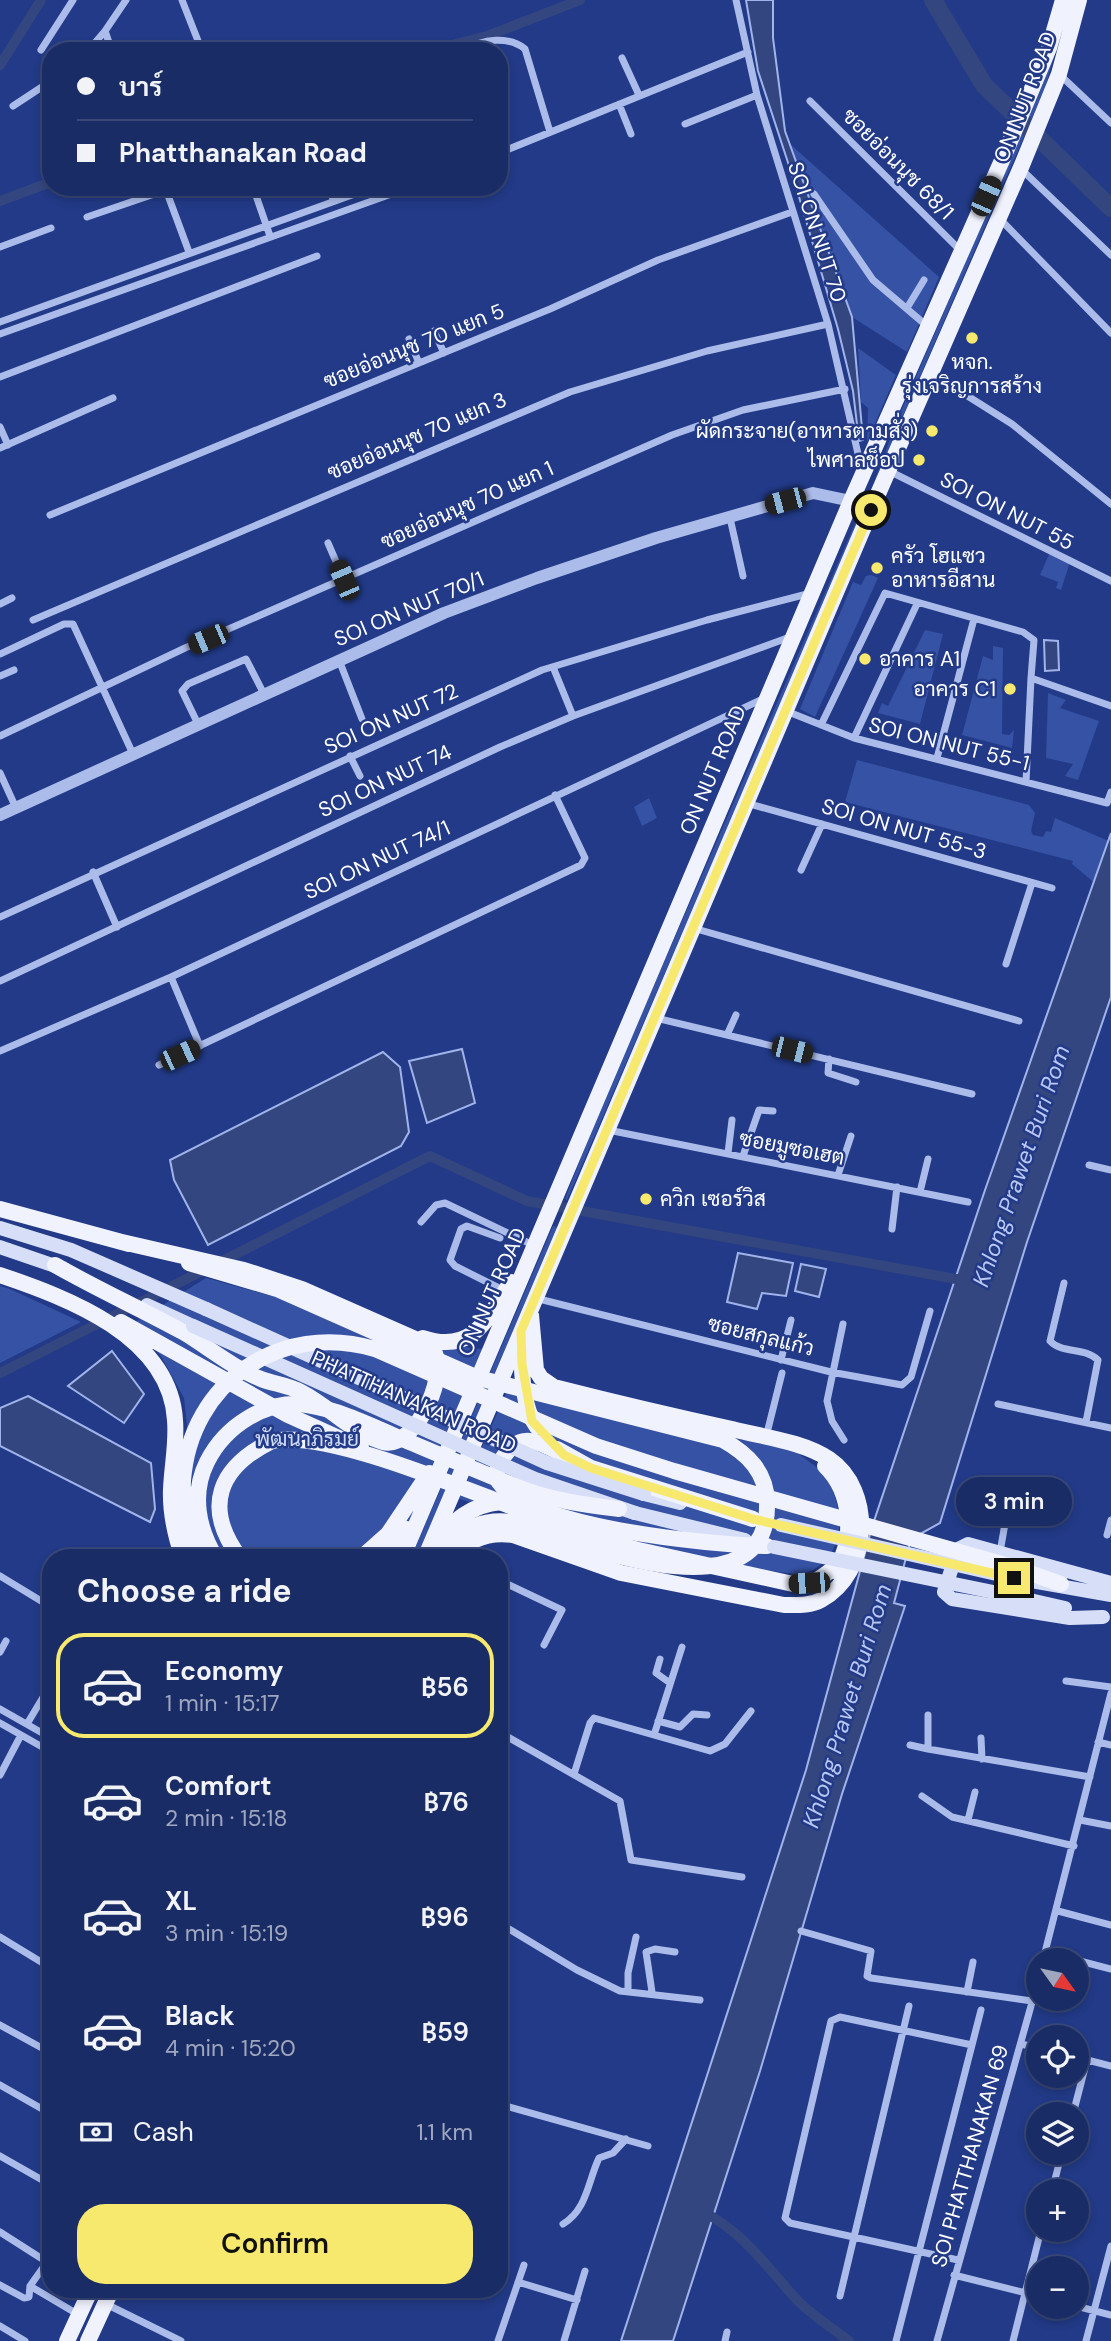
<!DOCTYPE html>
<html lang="en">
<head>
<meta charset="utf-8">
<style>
  :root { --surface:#1a2c65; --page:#23346b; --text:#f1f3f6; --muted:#9fa7bf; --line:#384879; --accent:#f6e96e }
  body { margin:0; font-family:"DM Sans",Sarabun,sans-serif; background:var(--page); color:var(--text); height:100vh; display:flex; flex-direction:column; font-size:26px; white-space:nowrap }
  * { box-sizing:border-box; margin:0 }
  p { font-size:23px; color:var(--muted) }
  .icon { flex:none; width:38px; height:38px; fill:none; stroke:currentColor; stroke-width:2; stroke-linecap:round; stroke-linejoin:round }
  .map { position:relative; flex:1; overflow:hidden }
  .details { position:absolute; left:42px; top:1549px; width:466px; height:749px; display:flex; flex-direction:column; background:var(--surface); border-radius:28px; box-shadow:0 4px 10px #0003,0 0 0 2px var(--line) }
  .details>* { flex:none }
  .top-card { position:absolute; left:42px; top:42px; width:466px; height:154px; border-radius:28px; box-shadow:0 4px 10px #0003,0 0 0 2px var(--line); display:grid; align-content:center; height:154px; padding:0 35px; background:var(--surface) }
  .needle { width:46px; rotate:123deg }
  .buttons { position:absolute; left:1026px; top:1948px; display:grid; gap:14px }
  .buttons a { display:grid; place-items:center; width:63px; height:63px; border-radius:50%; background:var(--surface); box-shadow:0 4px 10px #0003,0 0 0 2px var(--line); font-size:35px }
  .end { position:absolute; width:32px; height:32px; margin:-16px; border:9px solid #f6e96e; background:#111; box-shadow:0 0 0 4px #111 }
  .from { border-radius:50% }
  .bubble { position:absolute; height:49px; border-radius:24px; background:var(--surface); box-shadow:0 4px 10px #0003,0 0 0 2px var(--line); font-size:23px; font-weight:600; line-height:49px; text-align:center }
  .car { position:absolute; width:21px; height:42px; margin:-21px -10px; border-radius:9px; box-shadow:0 0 5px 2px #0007; background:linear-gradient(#222 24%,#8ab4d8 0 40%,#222 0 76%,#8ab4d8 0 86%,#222 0) }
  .top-card b { display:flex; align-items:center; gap:24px; height:66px; font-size:26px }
  .top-card b+b { border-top:2px solid var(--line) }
  .top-card i { width:18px; height:18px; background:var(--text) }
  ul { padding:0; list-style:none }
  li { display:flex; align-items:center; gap:21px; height:105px; margin:0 14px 10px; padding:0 21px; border:4px solid transparent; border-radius:28px }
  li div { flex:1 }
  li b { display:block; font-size:26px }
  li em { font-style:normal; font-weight:600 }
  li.on { border-color:var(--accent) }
  li>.icon { width:63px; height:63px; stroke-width:1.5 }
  h2 { padding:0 35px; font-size:32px; line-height:84px }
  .pay { display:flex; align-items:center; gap:18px; height:77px; padding:0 35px; font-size:26px }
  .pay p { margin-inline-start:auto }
  .action { display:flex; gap:14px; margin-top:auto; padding:14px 35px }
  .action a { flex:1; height:80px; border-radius:28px; background:var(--accent); color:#111; font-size:28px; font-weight:600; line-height:80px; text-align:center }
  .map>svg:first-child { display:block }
  .green { fill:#3652a4 }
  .water { fill:#34467f; stroke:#a0b4eb; stroke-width:2 }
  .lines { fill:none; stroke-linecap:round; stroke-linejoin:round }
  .canal { stroke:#34467f; stroke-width:10 }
  .river { stroke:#34467f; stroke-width:18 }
  .minor { stroke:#acbcea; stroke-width:7 }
  .tertiary { stroke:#acbcea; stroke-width:12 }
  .secondary { stroke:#d7dff8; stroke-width:14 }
  .primary { stroke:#f0f2fe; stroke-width:16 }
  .secondary-bridge { stroke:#d7dff8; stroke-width:14 }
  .primary-bridge { stroke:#f0f2fe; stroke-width:16 }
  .route { stroke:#f6e96e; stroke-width:9 }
  .poi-dot { fill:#f6e96e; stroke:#223a87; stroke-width:2.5 }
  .labels { text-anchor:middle; stroke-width:5; stroke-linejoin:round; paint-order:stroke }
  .street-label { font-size:21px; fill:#fff; stroke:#223a87 }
  .poi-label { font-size:21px; fill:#fff; stroke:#223a87; text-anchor:end }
  .park-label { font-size:21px; fill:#d0daf7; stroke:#223a87 }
  .water-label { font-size:23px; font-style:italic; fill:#b8c7f1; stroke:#223a87 }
</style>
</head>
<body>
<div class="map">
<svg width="1111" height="2341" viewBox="0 0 1111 2341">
  <rect width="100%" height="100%" fill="#223a87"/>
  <!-- green -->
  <path class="green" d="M1070,0L1045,88L873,485L896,423L1042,85Z
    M790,144L939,277L907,352L852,317Z
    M858,348L896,375L867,442L868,408L861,402Z
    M858,517L861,518L567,1200L565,1199L598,1114Z
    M1050,552L1070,562L1061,590L1056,588L1058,582L1040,575Z
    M871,575L878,578L815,717L800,709L853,582L861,585L866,576Z
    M925,630L943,634L920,724L878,713L882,703L888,706Z
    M993,646L1003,648L1002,734L1009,735L1014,730L1012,748L962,735L983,656L993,660Z
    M1048,693L1066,700L1060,708L1099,721L1078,780L1065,776L1073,764L1046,758Z
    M857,760L1029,805L1035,813L1031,831L1033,835L1043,837L1046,831L1051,832L1055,818L1111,842L1098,886L1072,864L1073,861L845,802Z
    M649,798L657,818L642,826L634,807Z
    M553,1226L557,1227L417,1557L411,1558Z
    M206,1278L294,1302L367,1336L490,1350L402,1557H220L195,1500L184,1398L161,1356L132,1324Z
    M0,1286L10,1289L81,1322L0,1363Z
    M507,1391L538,1400L794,1450C803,1458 816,1465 823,1474C849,1509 846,1564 799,1575L634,1549L459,1499Z"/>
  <!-- water -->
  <path class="water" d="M746,0H773V38L785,131L852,317L863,440L859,441L853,391L838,329L797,190L758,71Z
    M1044,640L1058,641L1059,670L1045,671Z
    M1111,833V997L1027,1242L940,1523L911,1539L894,1603L905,1606L842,1794L760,2071L673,2341H621L806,1770L872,1527L985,1190Z
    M462,1049L475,1103L427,1123L409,1061Z
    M383,1052L400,1067L409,1132L401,1146L208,1245L174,1180L170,1160Z
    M738,1253L793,1263L786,1296L762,1293L757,1309L727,1302Z
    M801,1264L826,1269L819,1297L795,1291Z
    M112,1351L144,1394L124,1423L68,1386Z
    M28,1396L151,1463L155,1509L150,1522L0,1446V1408Z"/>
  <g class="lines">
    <!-- canal -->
    <path class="canal" d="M428,51L487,36L580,0
      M0,65L41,0
      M0,201L51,182
      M0,1373L430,1156L527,1201L967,1281
      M701,2211C742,2230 767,2267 797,2300C812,2315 832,2328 849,2341"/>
    <!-- river -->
    <path class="river" d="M933,0L984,85L1111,208"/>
    <!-- minor -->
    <path class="minor" d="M182,0L202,51
      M736,0L757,95L828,324L862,471
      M41,50L73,0
      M88,51L105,31
      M112,51L105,31L126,0
      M468,51C481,37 511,37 525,49L550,132
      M622,58L639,95
      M1059,74L1111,123
      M810,101L961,251
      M619,104L631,134
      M13,106L51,81
      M685,124L757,95
      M499,153L748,52
      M1021,169L1111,255
      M253,187L270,236
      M328,187L334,201
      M814,194L873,280L927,326
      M87,217L166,190L189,252
      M999,218L1111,333
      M0,247L51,228
      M907,308L924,280
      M0,322L374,187
      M434,331L444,353
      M0,334L411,187
      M409,339L419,363
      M931,373L1012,424L1111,504
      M0,377L317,256
      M0,427L8,445
      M0,448L113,398
      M889,471L1111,581
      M50,515L550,309L658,260L792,212
      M730,518L743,576
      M328,543L344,580
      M0,604L12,598
      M33,620L570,392L707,351L828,324
      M0,654L64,624H73L133,754
      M339,660L362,719
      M553,667L573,716
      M0,676L14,670
      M786,711L854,738L1107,803L1111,792
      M198,724L182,691L188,684L246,659L264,694
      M821,725L885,593L1023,632L1034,640L1031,678L1111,706
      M0,736L185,648L672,435L743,410L845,389
      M854,738L917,604
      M350,756L360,776
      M937,758L974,619
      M0,773L16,808
      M1026,782L1031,678
      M746,803L1052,888
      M801,870L822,824
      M93,872L117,927
      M0,917L542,670L707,620L811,593
      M693,928L1019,1021
      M1006,964L1032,883
      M171,977L200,1046
      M0,981L500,747L573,716L790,637
      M656,1018L972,1094
      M727,1035L736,1015
      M0,1051L171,977L765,698
      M829,1059L828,1073L856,1082
      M159,1065L581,865L585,858L555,795
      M608,1130L968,1202
      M728,1153L732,1120
      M743,1156L759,1110L773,1111
      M1089,1165L1111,1170
      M838,1175L851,1136
      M920,1192L928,1159
      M421,1222L436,1205L445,1203L535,1246
      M892,1229L897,1187
      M500,1238L467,1226L461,1229L450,1260L455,1266L505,1291
      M1064,1283L1050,1341C1062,1354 1085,1347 1098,1360L1086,1422
      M535,1298L831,1372L902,1385L911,1377L930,1311
      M843,1324L827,1401L832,1421L844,1440
      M781,1360L791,1320
      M998,1404L1111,1428
      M766,1437L782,1373
      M1107,1535L1111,1520
      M1000,1552L1006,1518C1020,1509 1033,1522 1054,1504
      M0,1576L51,1607
      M499,1580L562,1610L544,1645
      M0,1652L6,1641
      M660,1659L656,1673L670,1683
      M1066,1681L1111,1687
      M0,1709L51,1738
      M928,1715V1749L1090,1777
      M658,1721L680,1727L693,1714L707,1715
      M0,1723L51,1752
      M27,1724L51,1684
      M499,1732L620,1801L631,1860L742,1877
      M654,1735L682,1647
      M981,1738L982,1759
      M1098,1742L1111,1745
      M910,1745L928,1749
      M574,1774L590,1723L594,1718L710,1751L725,1744L751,1711
      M0,1775L21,1735
      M922,1796L952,1817L1074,1846
      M968,1820L975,1792
      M1080,1820L1111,1826
      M47,1822L51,1815
      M1058,1911L1111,1925
      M499,1923L577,1970L620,1991L700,2000
      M801,1931L871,1951L867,1976L871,1978L1032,2001
      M0,1937L51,1968
      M1045,1953L1074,1960
      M1043,1960L1111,1693
      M1076,1960L1111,1969
      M628,1992V1973L636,1937
      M652,1992L646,1952L655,1949L675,1952
      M967,1992L973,1962
      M0,2025L51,2053
      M1021,2044L1038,2048
      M1076,2057L1111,2066
      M0,2085L51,2114
      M499,2104L648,2146
      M1073,2114L1087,2060
      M0,2156L51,2185
      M1052,2191L1062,2152
      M563,2224C587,2210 588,2181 599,2158L613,2153L626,2139
      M0,2232L47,2262L30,2286L29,2297L24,2298L0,2285
      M958,2260L790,2223L785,2218L831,2021L840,2017L972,2045
      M954,2275L1038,2296
      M518,2282L577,2300
      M30,2286L79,2315
      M840,2296L909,2006
      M106,2304L181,2341
      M1076,2306L1111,2315
      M0,2326L25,2341
      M498,2341L524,2265
      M564,2341L585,2271
      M725,2341L727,2332
      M896,2341L981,2010
      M937,2341L1038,1981
      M1013,2341L1041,2230
      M1086,2341L1111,2246"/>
    <!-- tertiary -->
    <path class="tertiary" d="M0,815L444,613L537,578L656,538L813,493L851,501"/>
    <!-- secondary -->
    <path class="secondary" d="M0,1228L71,1250L206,1309
      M0,1247L64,1269
      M147,1305L193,1326
      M644,1494L680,1503
      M635,1513L745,1540
      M1014,1578L1111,1595
      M1008,1595L1065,1608
      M1103,1617L1070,1618L952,1599L944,1592L958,1549L968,1544L1111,1583"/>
    <!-- primary -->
    <path class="primary" d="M0,1209L129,1244
      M55,1265C97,1289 141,1309 183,1332C208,1347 233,1368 261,1379C274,1384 288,1385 301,1392C330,1407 352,1433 383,1442C415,1451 455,1367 429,1345L302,1289L244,1270L122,1242
      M0,1275C68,1298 170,1336 175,1420C177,1443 172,1466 171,1489C170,1513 175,1535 183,1558
      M121,1322L288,1415L361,1448
      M521,1337C522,1363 520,1405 537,1427
      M423,1338C474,1355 488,1317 511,1282
      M557,1449L591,1468L753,1519
      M564,1455C544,1445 525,1431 508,1451C501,1459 497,1466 496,1477C518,1528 714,1545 767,1546
      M825,1466C852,1492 856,1541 834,1571
      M191,1540L197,1558
      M436,1546C452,1520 471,1505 501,1502
      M634,1549L793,1584L816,1581L837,1566
      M240,1558C202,1507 219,1467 272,1441
      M361,1558L388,1534L429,1473
      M385,1558L407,1529
      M402,1558L851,501L1003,158L1049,48L1063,0
      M425,1558L871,510L1022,165L1059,74L1079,0
      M442,1558C458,1527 486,1517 518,1523
      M453,1558C468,1539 490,1532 513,1535L621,1573L784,1605C797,1605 810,1606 821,1600C871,1573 875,1490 829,1459C802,1441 762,1437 732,1429C672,1416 613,1402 554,1387L541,1378L536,1370L531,1315
      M1016,1568L1061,1584
      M67,2341L91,2289
      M88,2341L112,2289"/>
    <!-- secondary-bridge -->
    <path class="secondary-bridge" d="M206,1309L547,1463L644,1494
      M193,1326L535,1479L635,1513
      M781,1525L1014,1578
      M774,1547L1008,1595"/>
    <!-- primary-bridge -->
    <path class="primary-bridge" d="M189,1263L277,1289L478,1378L723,1440C748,1454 766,1472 767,1502C771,1622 574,1543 518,1523
      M272,1441C325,1429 464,1489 518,1509C556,1524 595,1536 634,1549
      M191,1540C187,1520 182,1501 183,1481C190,1382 281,1321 375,1349L596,1446L674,1471L1016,1568
      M216,1558C198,1529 191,1494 207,1462C225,1426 266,1399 307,1405C340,1410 372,1426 402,1439C443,1456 484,1474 525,1490C555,1501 588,1505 619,1509"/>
  </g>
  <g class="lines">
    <!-- route -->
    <path class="route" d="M871,510L521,1331L522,1364L532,1421L564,1455L591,1468L753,1519L1014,1578"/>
  </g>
  <!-- markers -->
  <g class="poi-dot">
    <circle cx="972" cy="338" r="7"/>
    <circle cx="932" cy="431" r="7"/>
    <circle cx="919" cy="460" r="7"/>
    <circle cx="877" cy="568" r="7"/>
    <circle cx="865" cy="659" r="7"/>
    <circle cx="1010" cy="689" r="7"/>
    <circle cx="646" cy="1199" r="7"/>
  </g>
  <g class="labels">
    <!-- street labels -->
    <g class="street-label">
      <text transform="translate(1025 97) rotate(-69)" y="7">ON NUT ROAD</text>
      <text transform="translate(898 164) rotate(45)" y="7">ซอยอ่อนนุช 68/1</text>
      <text transform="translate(817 232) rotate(72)" y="7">SOI ON NUT 70</text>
      <text transform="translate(414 346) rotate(-22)" y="7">ซอยอ่อนนุช 70 แยก 5</text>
      <text transform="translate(417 436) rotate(-23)" y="7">ซอยอ่อนนุช 70 แยก 3</text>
      <text transform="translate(467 505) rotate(-24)" y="7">ซอยอ่อนนุช 70 แยก 1</text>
      <text transform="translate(1007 511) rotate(27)" y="7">SOI ON NUT 55</text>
      <text transform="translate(409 609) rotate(-23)" y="7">SOI ON NUT 70/1</text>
      <text transform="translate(391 719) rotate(-24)" y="7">SOI ON NUT 72</text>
      <text transform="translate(949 744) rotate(14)" y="7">SOI ON NUT 55-1</text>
      <text transform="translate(713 770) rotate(-67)" y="7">ON NUT ROAD</text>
      <text transform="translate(385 781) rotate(-25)" y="7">SOI ON NUT 74</text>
      <text transform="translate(904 829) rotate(16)" y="7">SOI ON NUT 55-3</text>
      <text transform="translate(377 860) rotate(-25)" y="7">SOI ON NUT 74/1</text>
      <text transform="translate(792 1148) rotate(11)" y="7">ซอยมูซอเฮต</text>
      <text transform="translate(492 1292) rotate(-66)" y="7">ON NUT ROAD</text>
      <text transform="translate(761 1336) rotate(14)" y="7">ซอยสกุลแก้ว</text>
      <text transform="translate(414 1402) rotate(24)" y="7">PHATTHANAKAN ROAD</text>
      <text transform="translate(970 2156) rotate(-74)" y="7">SOI PHATTHANAKAN 69</text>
    </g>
    <!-- poi labels -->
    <g class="poi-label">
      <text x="972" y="369" text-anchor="middle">หจก.<tspan x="972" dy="24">รุ่งเจริญการสร้าง</tspan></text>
      <text x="918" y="438">ผัดกระจาย(อาหารตามสั่ง)</text>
      <text x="905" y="467">ไพศาลช็อป</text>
      <text x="891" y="563" text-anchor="start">ครัว โฮแซว<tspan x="891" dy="24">อาหารอีสาน</tspan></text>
      <text x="879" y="666" text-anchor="start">อาคาร A1</text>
      <text x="996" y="696">อาคาร C1</text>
      <text x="660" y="1206" text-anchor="start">ควิก เซอร์วิส</text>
    </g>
    <!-- park labels -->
    <g class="park-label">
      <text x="307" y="1446">พัฒนาภิรมย์</text>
    </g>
    <!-- water labels -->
    <g class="water-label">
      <text transform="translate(1021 1166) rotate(-71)" y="8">Khlong Prawet Buri Rom</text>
      <text transform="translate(847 1706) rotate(-73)" y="8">Khlong Prawet Buri Rom</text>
    </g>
  </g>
</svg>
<div class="buttons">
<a><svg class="needle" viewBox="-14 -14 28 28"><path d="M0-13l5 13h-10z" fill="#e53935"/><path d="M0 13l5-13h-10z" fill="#9fa7bf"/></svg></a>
<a><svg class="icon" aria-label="locate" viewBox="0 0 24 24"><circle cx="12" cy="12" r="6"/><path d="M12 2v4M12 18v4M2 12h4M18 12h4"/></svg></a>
<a><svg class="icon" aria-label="layers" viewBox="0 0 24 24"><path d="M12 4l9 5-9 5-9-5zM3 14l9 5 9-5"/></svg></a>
<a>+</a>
<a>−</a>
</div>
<i class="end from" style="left:871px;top:510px"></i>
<i class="end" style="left:1014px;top:1578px"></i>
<div class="bubble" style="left:956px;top:1477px;width:116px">3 min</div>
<i class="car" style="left:986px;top:196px;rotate:24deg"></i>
<i class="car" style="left:785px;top:501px;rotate:255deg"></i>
<i class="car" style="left:344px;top:580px;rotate:337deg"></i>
<i class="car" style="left:208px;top:639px;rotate:247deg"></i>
<i class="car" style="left:792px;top:1050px;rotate:104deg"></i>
<i class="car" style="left:180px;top:1055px;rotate:65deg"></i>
<i class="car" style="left:809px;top:1583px;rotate:267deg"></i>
<div class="top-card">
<b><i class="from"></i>บาร์</b>
<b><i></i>Phatthanakan Road</b>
</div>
<section class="details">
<h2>Choose a ride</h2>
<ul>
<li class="on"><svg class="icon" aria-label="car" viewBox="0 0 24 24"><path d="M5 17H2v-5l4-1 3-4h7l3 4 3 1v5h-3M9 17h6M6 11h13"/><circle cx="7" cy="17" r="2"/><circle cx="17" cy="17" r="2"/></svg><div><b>Economy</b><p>1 min · 15:17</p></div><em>฿56</em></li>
<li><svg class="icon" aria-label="car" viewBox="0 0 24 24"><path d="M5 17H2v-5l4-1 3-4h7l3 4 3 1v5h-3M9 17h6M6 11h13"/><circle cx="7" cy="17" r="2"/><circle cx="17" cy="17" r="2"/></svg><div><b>Comfort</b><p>2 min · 15:18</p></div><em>฿76</em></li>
<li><svg class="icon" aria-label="car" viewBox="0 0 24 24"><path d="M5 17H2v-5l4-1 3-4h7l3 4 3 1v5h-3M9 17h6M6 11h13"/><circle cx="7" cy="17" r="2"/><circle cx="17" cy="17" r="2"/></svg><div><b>XL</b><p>3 min · 15:19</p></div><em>฿96</em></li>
<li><svg class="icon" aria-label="car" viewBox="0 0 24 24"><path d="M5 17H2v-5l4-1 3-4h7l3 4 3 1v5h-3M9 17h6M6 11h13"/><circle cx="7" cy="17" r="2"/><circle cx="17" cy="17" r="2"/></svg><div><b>Black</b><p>4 min · 15:20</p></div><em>฿59</em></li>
</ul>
<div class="pay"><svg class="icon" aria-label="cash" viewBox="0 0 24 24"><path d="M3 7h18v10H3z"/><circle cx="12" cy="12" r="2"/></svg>Cash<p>1.1 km</p></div>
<div class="action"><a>Confirm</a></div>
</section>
</div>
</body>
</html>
